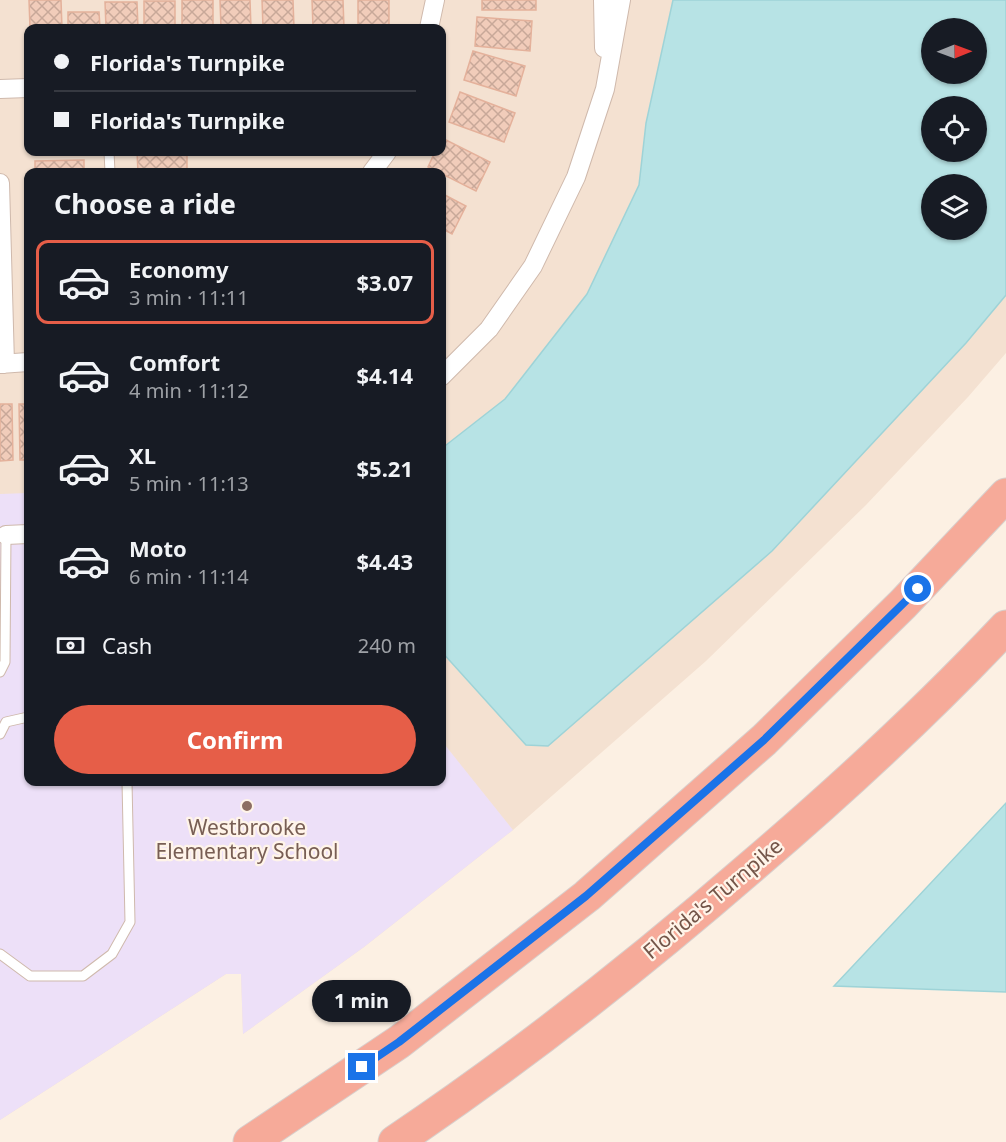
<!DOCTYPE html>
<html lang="en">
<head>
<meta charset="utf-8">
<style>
  :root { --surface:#171b24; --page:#242831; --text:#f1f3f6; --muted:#9ea1a6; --line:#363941; --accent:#e65e48 }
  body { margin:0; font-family:"Noto Sans",sans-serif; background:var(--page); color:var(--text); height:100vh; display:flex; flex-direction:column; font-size:22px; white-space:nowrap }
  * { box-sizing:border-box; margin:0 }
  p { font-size:20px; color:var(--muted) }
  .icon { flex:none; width:33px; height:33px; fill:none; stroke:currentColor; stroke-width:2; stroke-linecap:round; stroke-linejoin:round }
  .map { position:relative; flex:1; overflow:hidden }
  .drawer { position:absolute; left:24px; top:168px; width:422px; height:618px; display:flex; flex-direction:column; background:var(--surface); border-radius:12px; box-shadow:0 2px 4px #0004 }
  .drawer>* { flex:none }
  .hud { position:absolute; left:24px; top:24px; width:422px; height:132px; border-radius:12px; box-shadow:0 2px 4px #0004; display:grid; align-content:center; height:132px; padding:0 30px; background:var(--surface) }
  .needle { width:39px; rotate:89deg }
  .tools { position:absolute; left:921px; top:18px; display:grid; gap:12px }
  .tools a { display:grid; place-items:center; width:66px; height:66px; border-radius:50%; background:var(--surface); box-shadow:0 2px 4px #0004; font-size:30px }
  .end { position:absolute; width:27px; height:27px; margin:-14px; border:8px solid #1a73e8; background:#fff; box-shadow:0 0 0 3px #fff }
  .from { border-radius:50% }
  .bubble { position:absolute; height:42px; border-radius:21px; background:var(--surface); box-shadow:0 2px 4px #0004; font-size:20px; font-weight:700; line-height:42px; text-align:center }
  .hud b { display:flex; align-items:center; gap:21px; height:57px; font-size:22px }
  .hud b+b { border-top:2px solid var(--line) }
  .hud i { width:15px; height:15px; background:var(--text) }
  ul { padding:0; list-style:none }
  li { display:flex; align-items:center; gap:18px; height:84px; margin:0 12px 9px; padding:0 18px; border:3px solid transparent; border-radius:12px }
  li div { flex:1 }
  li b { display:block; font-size:22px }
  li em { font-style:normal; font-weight:700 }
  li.active { border-color:var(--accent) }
  li>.icon { width:54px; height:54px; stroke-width:1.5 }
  h2 { padding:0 30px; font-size:27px; line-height:72px }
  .pay { display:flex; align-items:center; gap:15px; height:66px; padding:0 30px; font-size:22px }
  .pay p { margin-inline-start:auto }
  .button { display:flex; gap:12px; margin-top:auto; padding:12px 30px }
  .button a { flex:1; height:69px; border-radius:36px; background:var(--accent); color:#fff; font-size:24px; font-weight:700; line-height:69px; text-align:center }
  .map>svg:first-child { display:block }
  .residential { fill:#f4e1d1; fill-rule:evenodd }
  .education { fill:#ede0f8 }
  .water { fill:#b7e3e5; stroke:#9ed3d7; stroke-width:1.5; fill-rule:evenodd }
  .building { fill:url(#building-cross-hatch); stroke:#e4b19b; stroke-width:1.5 }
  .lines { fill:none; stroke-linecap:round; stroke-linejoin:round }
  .lane-casing { stroke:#cfb9ac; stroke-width:11 }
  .street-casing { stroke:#cfb9ac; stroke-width:20 }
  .highway-casing { stroke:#d8cfcc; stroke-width:35 }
  .lane { stroke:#fff; stroke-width:9 }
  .street { stroke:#fff; stroke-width:18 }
  .highway { stroke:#f6aa99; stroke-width:33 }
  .route { stroke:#1a73e8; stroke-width:8 }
  .education-dot { fill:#8d6e63; stroke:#fff4e9; stroke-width:2 }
  .labels { text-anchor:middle; stroke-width:4.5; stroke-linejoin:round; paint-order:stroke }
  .education-label { font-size:21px; fill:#785e54; stroke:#fff4e9 }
  .street-label { font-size:21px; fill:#745549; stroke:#fff4e9 }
</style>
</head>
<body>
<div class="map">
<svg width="1006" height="1142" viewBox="0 0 1006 1142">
  <defs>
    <pattern id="building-cross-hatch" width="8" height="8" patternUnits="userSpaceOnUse" patternTransform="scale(1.5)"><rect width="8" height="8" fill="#f1ccba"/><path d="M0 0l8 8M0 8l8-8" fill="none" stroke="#c8a899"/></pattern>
  </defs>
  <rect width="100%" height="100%" fill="#fcf0e3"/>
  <!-- residential -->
  <path class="residential" d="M0,0H1006V353L968,397L866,505L706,661L513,830L364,947L243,1034L241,974H226L0,1120ZM28,28H441V152H28ZM932,28H976V74H932ZM932,106H976V152H932ZM28,172H441V782H28ZM932,184H976V230H932Z"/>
  <!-- education -->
  <path class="education" d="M28,493V782H441V740L513,830L364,947L243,1034L241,974H226L0,1120V494Z"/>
  <!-- water -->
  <path class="water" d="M673,0H1006V295L966,343L772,551L548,746L526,745L441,651V449L505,399L587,294L639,185L646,123ZM932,28H976V74H932ZM932,106H976V152H932ZM932,184H976V230H932Z
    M1006,803V992L834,986Z"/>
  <!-- building -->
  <path class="building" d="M29,0H61L62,28H30Z
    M182,0H213V28H182Z
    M220,0H250L251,28H221Z
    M262,0H293L294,28H263Z
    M312,0H343L344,28H313Z
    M358,0H389V28H358Z
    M482,0H536V10H482Z
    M144,1H175V28H144Z
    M105,2H137L138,28H106Z
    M68,12H99L100,28H68Z
    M477,17L532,21L530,51L475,46Z
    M473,51L525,66L516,96L464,80Z
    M460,92L515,113L504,142L449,122Z
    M442,138L490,162L476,191L428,167L435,152H441Z
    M137,152H187V172H138Z
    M84,160V172H35V161Z
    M441,193L466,206L452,234L441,228Z
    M0,404H12L13,460L0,461Z
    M19,404H28V460H20Z"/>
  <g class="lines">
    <defs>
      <path id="lane" d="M109,152L110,172
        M0,672L5,662L6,535
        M0,734L6,722L28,717
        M0,954L30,976H83L112,954L130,922L127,782"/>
      <path id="street" d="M603,0L604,48
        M429,28L435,0
        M0,89L28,88
        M372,172L387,152
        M0,183L5,364
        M0,364L28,362
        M441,377L489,329L533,266L576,177L605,89L621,0
        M6,535L28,534"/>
      <path id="highway" d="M250,1142L399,1042L587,896L764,740L903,604L1006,495
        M395,1142C520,1058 638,965 751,867C840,791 926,712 1006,627"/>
    </defs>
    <!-- lane casing -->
    <use href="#lane" class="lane-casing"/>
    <!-- street casing -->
    <use href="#street" class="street-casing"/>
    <!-- highway casing -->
    <use href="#highway" class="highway-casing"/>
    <!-- lane -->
    <use href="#lane" class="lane"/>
    <!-- street -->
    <use href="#street" class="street"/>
    <!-- highway -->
    <use href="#highway" class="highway"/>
  </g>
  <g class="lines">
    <!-- route -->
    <path class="route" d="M362,1067L399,1042L586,896L764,740L918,589"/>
  </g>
  <!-- markers -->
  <circle class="education-dot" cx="247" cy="806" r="6"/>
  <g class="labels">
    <!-- education labels -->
    <g class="education-label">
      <text x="247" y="835">Westbrooke<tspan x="247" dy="24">Elementary School</tspan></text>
    </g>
    <!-- street labels -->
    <g class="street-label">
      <text transform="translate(713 899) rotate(-40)" y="7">Florida's Turnpike</text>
    </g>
  </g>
</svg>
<div class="tools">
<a><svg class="needle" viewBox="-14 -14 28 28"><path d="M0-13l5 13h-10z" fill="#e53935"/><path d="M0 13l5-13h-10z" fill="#9ea1a6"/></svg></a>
<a><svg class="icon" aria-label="locate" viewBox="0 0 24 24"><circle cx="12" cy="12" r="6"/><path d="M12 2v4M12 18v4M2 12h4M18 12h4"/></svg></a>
<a><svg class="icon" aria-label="layers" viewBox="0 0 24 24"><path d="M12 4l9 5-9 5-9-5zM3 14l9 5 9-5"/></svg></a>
</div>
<i class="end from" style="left:918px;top:589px"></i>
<i class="end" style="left:362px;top:1067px"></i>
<div class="bubble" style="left:312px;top:980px;width:99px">1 min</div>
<div class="hud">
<b><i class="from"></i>Florida's Turnpike</b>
<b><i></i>Florida's Turnpike</b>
</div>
<section class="drawer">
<h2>Choose a ride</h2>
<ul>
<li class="active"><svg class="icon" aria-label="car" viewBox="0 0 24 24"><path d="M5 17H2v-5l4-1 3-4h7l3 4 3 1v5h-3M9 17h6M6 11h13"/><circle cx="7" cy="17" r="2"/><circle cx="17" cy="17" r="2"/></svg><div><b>Economy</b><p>3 min · 11:11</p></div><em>$3.07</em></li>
<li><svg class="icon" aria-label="car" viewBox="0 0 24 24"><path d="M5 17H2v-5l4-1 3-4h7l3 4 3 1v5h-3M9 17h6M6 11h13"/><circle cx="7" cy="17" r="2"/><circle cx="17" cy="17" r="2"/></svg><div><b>Comfort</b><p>4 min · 11:12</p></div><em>$4.14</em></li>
<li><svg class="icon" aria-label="car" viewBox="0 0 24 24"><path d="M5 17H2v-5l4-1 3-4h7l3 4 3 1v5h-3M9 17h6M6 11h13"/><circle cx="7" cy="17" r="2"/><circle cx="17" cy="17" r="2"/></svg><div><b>XL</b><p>5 min · 11:13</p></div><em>$5.21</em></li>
<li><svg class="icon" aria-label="car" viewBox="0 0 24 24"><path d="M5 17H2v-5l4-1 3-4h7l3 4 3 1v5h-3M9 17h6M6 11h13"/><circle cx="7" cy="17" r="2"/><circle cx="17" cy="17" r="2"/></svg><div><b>Moto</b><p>6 min · 11:14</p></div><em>$4.43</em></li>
</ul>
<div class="pay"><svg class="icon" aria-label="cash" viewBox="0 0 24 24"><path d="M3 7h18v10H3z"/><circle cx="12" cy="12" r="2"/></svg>Cash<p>240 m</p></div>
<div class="button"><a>Confirm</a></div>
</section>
</div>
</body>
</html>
